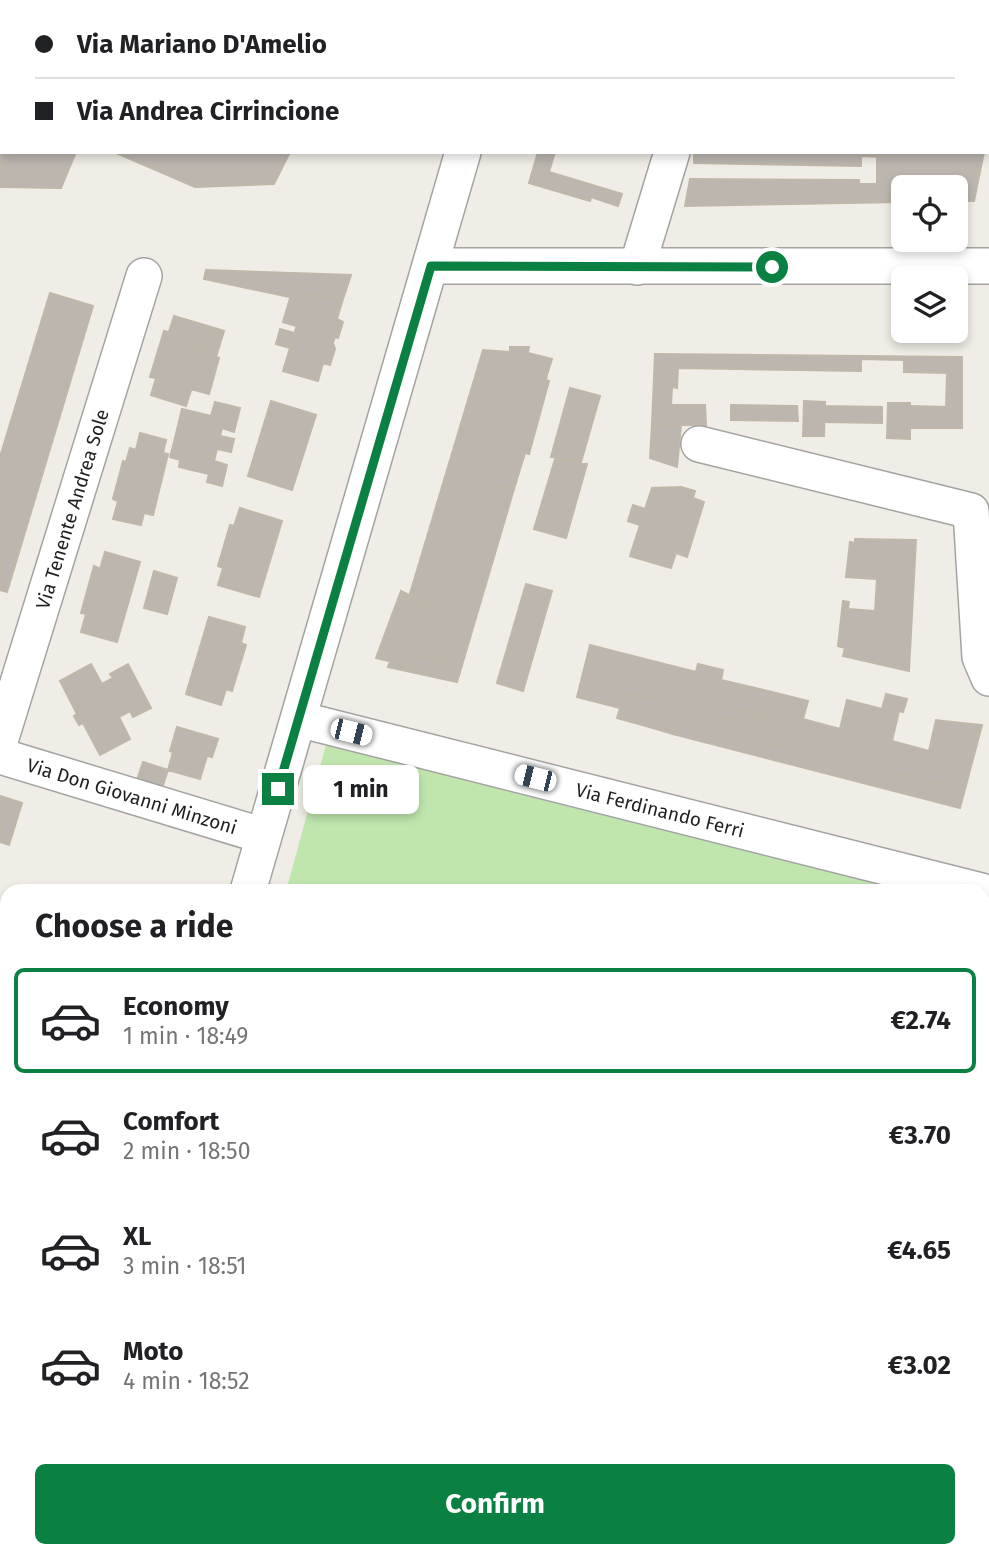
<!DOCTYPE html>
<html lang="en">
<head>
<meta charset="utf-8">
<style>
  :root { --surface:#fff; --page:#f2f2f2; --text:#202124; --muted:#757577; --line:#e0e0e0; --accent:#0b8043 }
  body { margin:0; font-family:"Fira Sans",sans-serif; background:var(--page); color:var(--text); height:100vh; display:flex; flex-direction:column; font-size:26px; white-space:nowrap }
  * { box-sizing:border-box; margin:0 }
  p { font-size:23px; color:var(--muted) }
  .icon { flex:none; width:38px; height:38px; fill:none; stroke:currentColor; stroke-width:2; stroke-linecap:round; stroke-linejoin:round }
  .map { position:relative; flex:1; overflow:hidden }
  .side { position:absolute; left:0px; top:884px; width:990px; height:674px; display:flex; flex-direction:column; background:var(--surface); border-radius:21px 21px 0 0; box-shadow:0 4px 10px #0003 }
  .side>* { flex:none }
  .top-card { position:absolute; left:0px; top:0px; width:990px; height:154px; box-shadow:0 4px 10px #0003; display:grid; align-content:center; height:154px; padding:0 35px; background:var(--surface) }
  .buttons { position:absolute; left:891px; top:175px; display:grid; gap:14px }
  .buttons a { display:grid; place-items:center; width:77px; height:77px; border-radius:10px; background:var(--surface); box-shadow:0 4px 10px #0003; font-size:35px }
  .end { position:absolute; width:32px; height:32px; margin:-16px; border:9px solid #0b8043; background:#fff; box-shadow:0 0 0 4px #fff }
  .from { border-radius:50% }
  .bubble { position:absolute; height:49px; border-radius:10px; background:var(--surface); box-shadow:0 4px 10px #0003; font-size:23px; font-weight:700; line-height:49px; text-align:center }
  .car { position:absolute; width:21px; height:42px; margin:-21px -10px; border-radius:9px; box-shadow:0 0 5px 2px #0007; background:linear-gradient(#fff 24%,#345 0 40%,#fff 0 76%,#345 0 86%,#fff 0) }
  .top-card b { display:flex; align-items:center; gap:24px; height:66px; font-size:26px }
  .top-card b+b { border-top:2px solid var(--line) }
  .top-card i { width:18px; height:18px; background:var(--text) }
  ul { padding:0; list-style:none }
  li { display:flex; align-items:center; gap:21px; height:105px; margin:0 14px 10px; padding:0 21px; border:4px solid transparent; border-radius:10px }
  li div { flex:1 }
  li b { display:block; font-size:26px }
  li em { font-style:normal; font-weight:700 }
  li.on { border-color:var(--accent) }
  li>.icon { width:63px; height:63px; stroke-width:1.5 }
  h2 { padding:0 35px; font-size:32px; line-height:84px }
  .action { display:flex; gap:14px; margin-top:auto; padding:14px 35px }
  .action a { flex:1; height:80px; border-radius:10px; background:var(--accent); color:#fff; font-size:28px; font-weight:700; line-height:80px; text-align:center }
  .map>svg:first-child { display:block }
  .industrial { fill:#e7d8e2 }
  .grass { fill:#c0e6ae }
  .building { fill:#bcb6af; stroke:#c0b7a9; stroke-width:2 }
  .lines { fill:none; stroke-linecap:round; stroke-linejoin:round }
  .street-casing { stroke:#a3a3a3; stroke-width:38 }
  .street { stroke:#fff; stroke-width:35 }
  .rail-casing { stroke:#6d6d6d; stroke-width:8 }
  .rail { stroke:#fff; stroke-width:5; stroke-dasharray:16; stroke-linecap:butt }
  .route { stroke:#0b8043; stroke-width:9 }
  .labels { text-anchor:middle; stroke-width:5; stroke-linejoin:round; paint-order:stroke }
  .street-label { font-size:19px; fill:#1f1f1f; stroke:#fff }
</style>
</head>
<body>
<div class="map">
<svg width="989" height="1556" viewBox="0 0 989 1556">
  <rect width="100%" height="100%" fill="#efede5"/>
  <!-- industrial -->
  <path class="industrial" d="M7,925V994L0,996V926Z
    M984,984L989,986V1123L984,1121Z"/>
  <!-- grass -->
  <path class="grass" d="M326,745L905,891H286Z"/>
  <!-- building -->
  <path class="building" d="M0,0H307L311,2H2V152H76L61,188L0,187Z
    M0,0H307L311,2H2V152H76L61,188L0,187Z
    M114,152H290L274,184L195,187Z
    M114,152H290L274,184L195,187Z
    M538,152H555L549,172L622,194L618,206L591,197L590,201L529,183Z
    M694,152H881V157L861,156V166L694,163Z
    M881,152H984L974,201H956V187H903V202L685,206L690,179L859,180V184H877V157H881Z
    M206,270L351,275L342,302L293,288L290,297L204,279Z
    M293,288L307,292L296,326L283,322Z
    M307,292L342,302L337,319L343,322L338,338L335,337L333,343L335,349L330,365L323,363L318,381L283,371Z
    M50,293L93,306L7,592L0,590V457Z
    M174,316L211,327L204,350L193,347L184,378L194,381L186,406L151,395L156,378L150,377L164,331L169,332Z
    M211,327L224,331L216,357L219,358L209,394L191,389L194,381L184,378L193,347L204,350Z
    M280,329L294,333L290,348L276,344Z
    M510,347H529L528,353L552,359L547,375L528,368H493L407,653L448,664L499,484L514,489L457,682L388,667L483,350L510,352Z
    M655,354L962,357V428H910V406L946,407L947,373L904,372V360L861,359V371L678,368L677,388L672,387L671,405H705L706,425L652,424Z
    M493,368H528L547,375L546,380L549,381L529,454L525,453L514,489L499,484L448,664L407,653Z
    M570,388L600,396L581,462L551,457Z
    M271,401L316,415L292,490L248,476Z
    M804,401L825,402L824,436H803Z
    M215,402L240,408L234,432L222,428L220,436L234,439L231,452L217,449L215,457L173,446L182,409L211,416Z
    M888,403H910V439L887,438Z
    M731,405L797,406L798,421L731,420Z
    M825,406L882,407V423L824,422Z
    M652,424L681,425L677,467L650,458Z
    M140,433L166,440L163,453L168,454L153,515L144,513L141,525L113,519L118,501L113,499L123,461L126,462L130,448L136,450Z
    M173,446L215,457L214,461L227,465L222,486L207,482L209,474L179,467L180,460L170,457Z
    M555,459L587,464L566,538L534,529Z
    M681,487L695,491L693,498L704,502L687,557L676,553L671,568L630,556L640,525L628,521L633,505L645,509L652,488Z
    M240,508L282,521L259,597L218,585L223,568L218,566L230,525L234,526Z
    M855,539L916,540L909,671L843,656L845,648L838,646L843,601L849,602L848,609L875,611L877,579L846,577L850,542L855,543Z
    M105,552L140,562L117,642L81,632L86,614L81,613L94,566L100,569Z
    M154,571L177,578L167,614L144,608Z
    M526,584L552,591L523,691L497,683Z
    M401,591L455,619L437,673L376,658Z
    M209,617L245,627L241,643L246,645L232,691L226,689L221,705L186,694Z
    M590,645L613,651L605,677L615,680L616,687L622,693L661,701L653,728L617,718L620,708L577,697Z
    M613,651L696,672L698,664L723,670L721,680L772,692L765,717L738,710L730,720L681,707L673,734L653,728L661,701L622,693L616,687L615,680L605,677Z
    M91,664L102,684L113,678L110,674L128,664L151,708L133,717L130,711L119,717L130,739L100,755L83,723L79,725L74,716L77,714L60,681Z
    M772,692L808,701L803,719L840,729L847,700L882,709L886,694L907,699L903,712L899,711L892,741L929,751L936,720L944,721L938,742L958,747L950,786L758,741Z
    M681,707L730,720L738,710L765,717L758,741L950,786L958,747L938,742L944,721L982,725L960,808L673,734Z
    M177,727L218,739L212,757L207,756L200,779L168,770L173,752L170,751Z
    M143,762L168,770L162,788L137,780Z
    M0,796L22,803L9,845L0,842Z
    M7,1105V1151L0,1153V1107Z
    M0,1262L6,1264L5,1268L7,1269V1333L0,1331L6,1309L0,1307Z
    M0,1370L7,1372V1420L0,1418Z"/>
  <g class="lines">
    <defs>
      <path id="street" d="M507,2V0
        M733,2L734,0
        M431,266H989
        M637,267L672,152
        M699,444L971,511L980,657L989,678
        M298,719L981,891
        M0,741L144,276
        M0,756L264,836
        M248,891L463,152
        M0,1065L7,1063
        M984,1212L989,1215
        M0,1451L7,1453
        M48,1556L50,1550"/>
    </defs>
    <!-- street casing -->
    <use href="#street" class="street-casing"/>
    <!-- street -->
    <use href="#street" class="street"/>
    <defs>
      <path id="rail" d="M0,939L7,938
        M984,999L989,1001"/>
    </defs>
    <!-- rail casing -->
    <use href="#rail" class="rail-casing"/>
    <!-- rail -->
    <use href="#rail" class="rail"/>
  </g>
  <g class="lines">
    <!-- route -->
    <path class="route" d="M278,789L431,266L772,267"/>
  </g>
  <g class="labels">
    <!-- street labels -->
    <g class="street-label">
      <text transform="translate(72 509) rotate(-73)" y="7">Via Tenente Andrea Sole</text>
      <text transform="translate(132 796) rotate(17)" y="7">Via Don Giovanni Minzoni</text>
      <text transform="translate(660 810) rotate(14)" y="7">Via Ferdinando Ferri</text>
    </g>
  </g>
</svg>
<div class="buttons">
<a><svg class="icon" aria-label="locate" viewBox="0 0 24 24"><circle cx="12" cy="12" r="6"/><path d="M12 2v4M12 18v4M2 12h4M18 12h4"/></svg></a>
<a><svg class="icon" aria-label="layers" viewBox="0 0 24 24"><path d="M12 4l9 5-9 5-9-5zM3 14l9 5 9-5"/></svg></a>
</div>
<i class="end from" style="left:772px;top:267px"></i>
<i class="end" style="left:278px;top:789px"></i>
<div class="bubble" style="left:303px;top:765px;width:116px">1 min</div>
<i class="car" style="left:351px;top:732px;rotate:104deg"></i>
<i class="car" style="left:535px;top:778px;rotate:284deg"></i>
<div class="top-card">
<b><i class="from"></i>Via Mariano D'Amelio</b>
<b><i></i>Via Andrea Cirrincione</b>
</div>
<section class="side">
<h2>Choose a ride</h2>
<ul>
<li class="on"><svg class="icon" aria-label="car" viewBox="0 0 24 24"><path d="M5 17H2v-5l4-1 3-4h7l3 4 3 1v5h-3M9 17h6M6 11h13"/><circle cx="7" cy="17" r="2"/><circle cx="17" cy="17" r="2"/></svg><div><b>Economy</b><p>1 min · 18:49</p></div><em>€2.74</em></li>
<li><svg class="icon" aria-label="car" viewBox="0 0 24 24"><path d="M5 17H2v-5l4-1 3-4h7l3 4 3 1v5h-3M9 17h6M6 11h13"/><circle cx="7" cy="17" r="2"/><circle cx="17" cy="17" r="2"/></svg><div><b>Comfort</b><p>2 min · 18:50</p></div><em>€3.70</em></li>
<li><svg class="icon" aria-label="car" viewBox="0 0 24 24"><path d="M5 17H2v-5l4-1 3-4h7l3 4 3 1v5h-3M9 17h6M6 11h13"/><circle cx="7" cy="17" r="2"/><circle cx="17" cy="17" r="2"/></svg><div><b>XL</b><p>3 min · 18:51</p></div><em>€4.65</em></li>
<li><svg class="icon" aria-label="car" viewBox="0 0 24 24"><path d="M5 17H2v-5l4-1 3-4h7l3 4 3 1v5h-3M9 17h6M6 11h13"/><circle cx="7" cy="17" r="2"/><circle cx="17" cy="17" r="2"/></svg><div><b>Moto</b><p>4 min · 18:52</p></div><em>€3.02</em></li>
</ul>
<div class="action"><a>Confirm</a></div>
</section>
</div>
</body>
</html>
